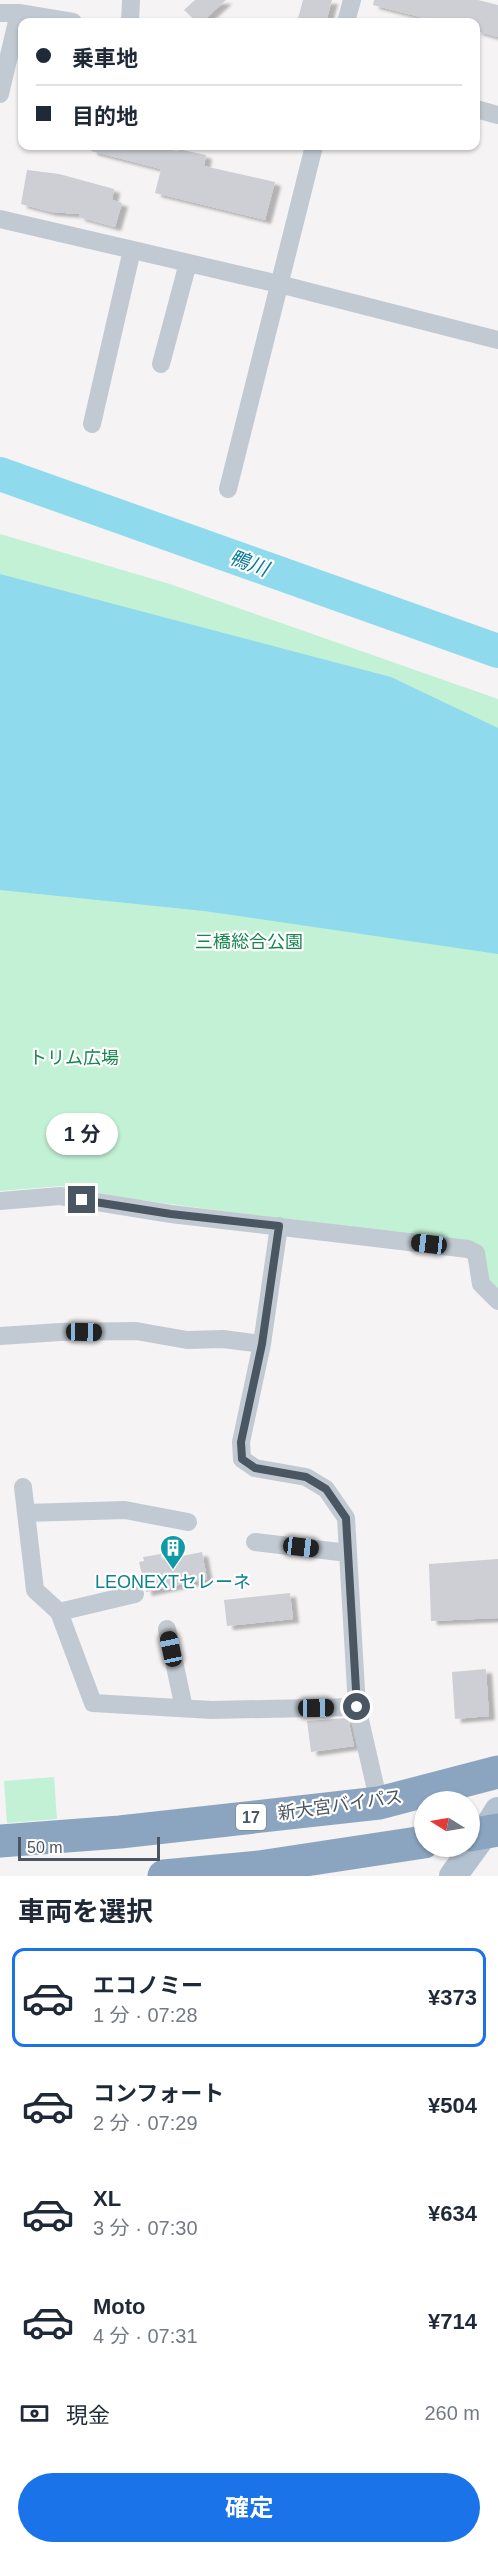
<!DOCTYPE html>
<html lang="ja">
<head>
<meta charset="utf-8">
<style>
  :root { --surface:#fff; --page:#f2f2f3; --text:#1f2937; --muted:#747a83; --line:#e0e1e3; --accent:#1a73e8 }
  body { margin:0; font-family:Helvetica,"Noto Sans JP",sans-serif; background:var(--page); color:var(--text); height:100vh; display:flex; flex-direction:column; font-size:22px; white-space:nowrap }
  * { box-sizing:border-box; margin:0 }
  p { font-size:20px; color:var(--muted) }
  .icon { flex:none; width:33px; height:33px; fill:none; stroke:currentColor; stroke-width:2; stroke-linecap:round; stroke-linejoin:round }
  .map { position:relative; height:1876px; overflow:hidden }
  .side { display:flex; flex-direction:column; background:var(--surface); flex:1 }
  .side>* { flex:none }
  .top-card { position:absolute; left:18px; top:18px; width:462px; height:132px; border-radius:12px; box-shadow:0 2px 4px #0004; display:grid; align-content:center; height:132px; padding:0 18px; background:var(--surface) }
  .needle { width:39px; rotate:281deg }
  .fabs { position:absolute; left:414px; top:1791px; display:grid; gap:12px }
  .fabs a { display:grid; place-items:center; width:66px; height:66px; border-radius:50%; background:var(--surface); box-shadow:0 2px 4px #0004; font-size:30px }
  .scale { position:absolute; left:18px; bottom:15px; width:142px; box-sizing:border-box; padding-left:6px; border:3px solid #4a5661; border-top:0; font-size:16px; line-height:21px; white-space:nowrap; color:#4a5661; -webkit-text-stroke:4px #fff; paint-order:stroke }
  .end { position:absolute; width:27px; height:27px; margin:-14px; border:8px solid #4a5661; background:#fff; box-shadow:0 0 0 3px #fff }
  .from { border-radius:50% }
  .bubble { position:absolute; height:42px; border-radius:21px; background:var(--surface); box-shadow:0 2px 4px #0004; font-size:20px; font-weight:700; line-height:42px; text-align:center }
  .car { position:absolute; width:18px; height:36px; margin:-18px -9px; border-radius:8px; box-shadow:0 0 4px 2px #0007; background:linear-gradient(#222 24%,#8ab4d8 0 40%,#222 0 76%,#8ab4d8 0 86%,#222 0) }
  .top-card b { display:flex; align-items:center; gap:21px; height:57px; font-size:22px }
  .top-card b+b { border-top:2px solid var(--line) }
  .top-card i { width:15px; height:15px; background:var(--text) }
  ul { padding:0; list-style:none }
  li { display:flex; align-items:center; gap:18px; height:99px; margin:0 12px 9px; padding:0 6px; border:3px solid transparent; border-radius:12px }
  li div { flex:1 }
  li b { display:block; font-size:22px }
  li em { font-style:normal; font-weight:700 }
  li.active { border-color:var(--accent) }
  li>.icon { width:54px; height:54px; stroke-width:1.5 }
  h2 { padding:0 18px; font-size:27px; line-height:72px }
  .pay { display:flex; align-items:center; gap:15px; height:66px; padding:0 18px; font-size:22px }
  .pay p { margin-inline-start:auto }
  .button { display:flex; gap:12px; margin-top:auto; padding:12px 18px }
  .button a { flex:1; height:69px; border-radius:36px; background:var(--accent); color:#fff; font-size:24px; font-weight:700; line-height:69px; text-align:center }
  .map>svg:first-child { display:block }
  .green { fill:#c3f1d5 }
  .water { fill:#90daee }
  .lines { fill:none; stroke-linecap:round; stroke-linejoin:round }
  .river { stroke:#90daee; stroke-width:34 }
  .building { fill:#cdcfd5; filter:url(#shadow) }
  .street { stroke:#c1cad2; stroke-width:18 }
  .primary { stroke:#b3c2d1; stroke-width:28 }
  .highway { stroke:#8ba5c1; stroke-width:33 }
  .route { stroke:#4a5661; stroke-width:8 }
  .labels { text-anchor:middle; stroke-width:4.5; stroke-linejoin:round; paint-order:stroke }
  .shield { fill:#fff; stroke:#808990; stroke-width:1.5 }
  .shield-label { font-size:16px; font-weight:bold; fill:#4a5661 }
  .park-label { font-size:18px; fill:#17864f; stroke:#fff }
  .culture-label { font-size:18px; fill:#0d838f; stroke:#fff }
  .street-label { font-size:18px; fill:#4a5661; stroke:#fff }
  .water-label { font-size:20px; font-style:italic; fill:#0c7c9b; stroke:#fff }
</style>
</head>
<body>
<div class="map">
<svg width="498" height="1876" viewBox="0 0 498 1876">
  <defs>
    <filter id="shadow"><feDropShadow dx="6" dy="4" stdDeviation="1.5" flood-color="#0004"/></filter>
  </defs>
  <rect width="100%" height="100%" fill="#f5f3f3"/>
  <!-- green -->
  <path class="green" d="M0,534L170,584L498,699V1293L486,1282L476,1245L133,1199L61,1186L0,1191Z
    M54,1777L57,1819L7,1823L4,1781Z"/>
  <!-- water -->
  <path class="water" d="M0,574L391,677L498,728V954L204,911L0,890Z"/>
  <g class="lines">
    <!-- river -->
    <path class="river" d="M0,474L498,651"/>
  </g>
  <!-- building -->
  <path class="building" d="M195,0H226L202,22H197L184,10Z
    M303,0H332L326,22H297Z
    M374,0H478L498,5V37L476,31V22H440L373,5Z
    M92,146H149L178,151V149L206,155L204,166L275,182L265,220L155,193L161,169L91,151Z
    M27,170L59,174L114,189L112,200L122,203L115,227L79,217V214L51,212L21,204Z
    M202,1552L207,1579L146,1592L139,1562L144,1561L143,1557L161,1554L162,1560Z
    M498,1559V1618L431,1621L429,1564Z
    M290,1593L293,1619L227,1626L224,1600Z
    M486,1669L489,1716L455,1719L452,1672Z
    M348,1718L354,1746L311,1752L307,1721Z"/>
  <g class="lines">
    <!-- street -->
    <path class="street" d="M0,13H19L73,22
      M130,22L131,0
      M346,22L352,0
      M0,94L19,13
      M476,109L498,115
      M0,219L279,284L498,340
      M161,364L188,263
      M92,424L132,250
      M228,489L314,146
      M0,1201L60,1196L171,1214L468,1249L476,1253L481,1284L498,1301
      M279,1226L262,1344L241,1442L242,1459L255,1468L306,1477L326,1489L346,1518L357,1707L379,1803
      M0,1336L60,1332L136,1331L187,1340L223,1339L262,1344
      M23,1487L35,1590L59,1612L93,1703L212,1710L357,1707
      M26,1513L125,1510L188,1522
      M255,1542L348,1553
      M59,1612L135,1594
      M167,1629L184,1708"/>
    <!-- primary -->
    <path class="primary" d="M453,1876L485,1832L498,1811"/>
    <!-- highway -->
    <path class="highway" d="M470,1835L498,1830
      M0,1841L120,1832L379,1803L498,1772
      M164,1876L259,1867L424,1842"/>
  </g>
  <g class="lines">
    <!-- route -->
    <path class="route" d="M82,1200L171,1214L279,1226L262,1344L241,1442L242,1459L255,1468L306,1477L326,1489L346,1518L357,1707"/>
  </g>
  <!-- icons -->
  <defs>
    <symbol id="building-pin" viewBox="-11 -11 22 30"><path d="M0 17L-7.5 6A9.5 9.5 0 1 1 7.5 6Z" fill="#0f9aa8" stroke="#fff"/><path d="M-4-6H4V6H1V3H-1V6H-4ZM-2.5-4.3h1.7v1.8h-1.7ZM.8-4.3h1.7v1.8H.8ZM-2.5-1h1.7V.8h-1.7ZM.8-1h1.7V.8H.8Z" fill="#fff"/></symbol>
  </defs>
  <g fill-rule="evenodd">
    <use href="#building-pin" x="158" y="1533" width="30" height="40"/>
  </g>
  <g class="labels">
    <!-- shield labels -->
    <rect class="shield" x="236" y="1804" width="30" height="26" rx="4.5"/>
    <g class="shield-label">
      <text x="251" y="1823">17</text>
    </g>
    <!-- park labels -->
    <g class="park-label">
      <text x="249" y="948">三橋総合公園</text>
      <text x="74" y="1064">トリム広場</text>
    </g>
    <!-- culture labels -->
    <g class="culture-label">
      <text x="173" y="1588">LEONEXTセレーネ</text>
    </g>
    <!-- street labels -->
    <g class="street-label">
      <text transform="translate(340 1805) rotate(-8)" y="6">新大宮バイパス</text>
    </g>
    <!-- water labels -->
    <g class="water-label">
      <text transform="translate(249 563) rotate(20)" y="7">鴨川</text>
    </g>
  </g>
</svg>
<div class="fabs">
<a><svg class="needle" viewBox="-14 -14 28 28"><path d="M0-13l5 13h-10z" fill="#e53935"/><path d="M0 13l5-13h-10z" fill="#747a83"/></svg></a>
</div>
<div class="scale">50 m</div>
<i class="end from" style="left:357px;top:1707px"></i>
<i class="end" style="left:82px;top:1200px"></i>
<div class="bubble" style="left:46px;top:1113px;width:72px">1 分</div>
<i class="car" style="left:429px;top:1244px;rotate:277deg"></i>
<i class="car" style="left:84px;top:1332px;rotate:91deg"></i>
<i class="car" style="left:301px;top:1547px;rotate:97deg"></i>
<i class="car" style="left:171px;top:1649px;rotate:348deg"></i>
<i class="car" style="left:316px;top:1708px;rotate:89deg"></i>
<div class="top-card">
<b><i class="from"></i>乗車地</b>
<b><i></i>目的地</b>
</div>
</div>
<section class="side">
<h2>車両を選択</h2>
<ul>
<li class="active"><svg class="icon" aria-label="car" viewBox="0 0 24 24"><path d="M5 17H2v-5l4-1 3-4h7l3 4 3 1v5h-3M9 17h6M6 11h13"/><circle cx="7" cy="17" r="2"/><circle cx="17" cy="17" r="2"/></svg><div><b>エコノミー</b><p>1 分 · 07:28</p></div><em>¥373</em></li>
<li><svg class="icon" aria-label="car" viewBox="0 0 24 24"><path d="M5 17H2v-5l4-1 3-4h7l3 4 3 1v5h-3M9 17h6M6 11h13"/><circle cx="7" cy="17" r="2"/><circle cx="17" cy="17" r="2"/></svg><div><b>コンフォート</b><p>2 分 · 07:29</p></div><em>¥504</em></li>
<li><svg class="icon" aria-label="car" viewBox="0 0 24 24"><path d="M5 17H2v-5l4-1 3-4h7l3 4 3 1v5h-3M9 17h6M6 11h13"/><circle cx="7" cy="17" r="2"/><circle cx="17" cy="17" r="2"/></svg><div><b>XL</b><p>3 分 · 07:30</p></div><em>¥634</em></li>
<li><svg class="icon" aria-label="car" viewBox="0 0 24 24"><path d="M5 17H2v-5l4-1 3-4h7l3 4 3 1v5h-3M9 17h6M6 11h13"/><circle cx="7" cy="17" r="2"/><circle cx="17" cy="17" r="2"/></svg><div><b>Moto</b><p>4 分 · 07:31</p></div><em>¥714</em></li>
</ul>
<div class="pay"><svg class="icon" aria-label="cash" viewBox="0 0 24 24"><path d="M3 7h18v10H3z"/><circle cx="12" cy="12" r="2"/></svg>現金<p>260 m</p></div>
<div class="button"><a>確定</a></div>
</section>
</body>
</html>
